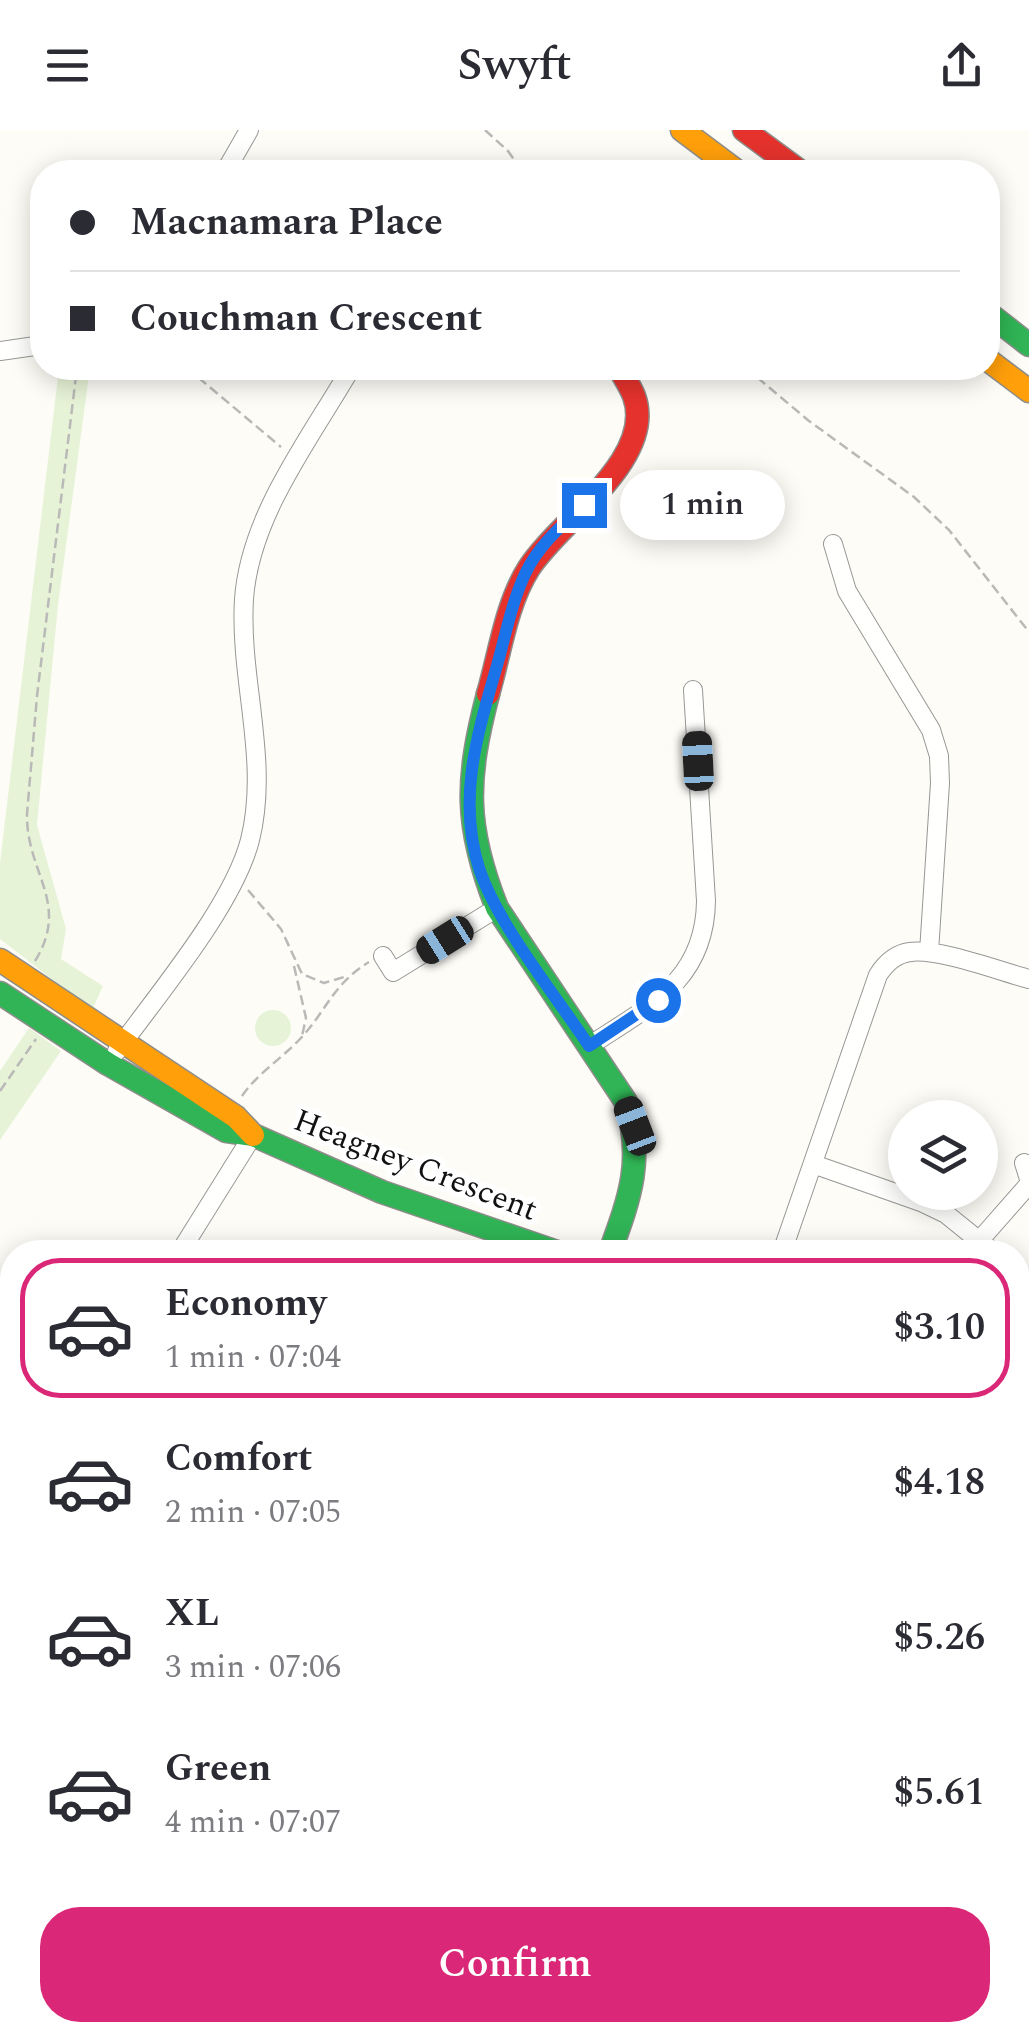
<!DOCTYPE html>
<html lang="en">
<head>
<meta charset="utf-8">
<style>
  :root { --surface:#fff; --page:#f2f2f3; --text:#2b2b33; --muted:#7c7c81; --line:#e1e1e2; --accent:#db2777 }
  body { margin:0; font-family:Spectral,serif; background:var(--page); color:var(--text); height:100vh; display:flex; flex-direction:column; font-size:38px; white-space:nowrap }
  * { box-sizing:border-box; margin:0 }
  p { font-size:32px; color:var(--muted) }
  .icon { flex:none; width:55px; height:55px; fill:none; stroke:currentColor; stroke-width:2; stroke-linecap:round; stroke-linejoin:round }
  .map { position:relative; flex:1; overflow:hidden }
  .drawer { position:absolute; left:0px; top:1110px; width:1030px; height:802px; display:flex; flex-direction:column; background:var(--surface); border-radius:40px 40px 0 0; box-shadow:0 5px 25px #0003 }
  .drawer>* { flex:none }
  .guide { position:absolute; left:30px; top:30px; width:970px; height:220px; border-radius:40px; box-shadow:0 5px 25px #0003; display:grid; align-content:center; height:220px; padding:0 40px; background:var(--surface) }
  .tools { position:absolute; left:888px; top:970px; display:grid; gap:20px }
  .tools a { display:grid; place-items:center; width:110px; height:110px; border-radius:50%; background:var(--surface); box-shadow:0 5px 25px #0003; font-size:50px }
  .end { position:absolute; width:45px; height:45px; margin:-22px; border:12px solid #1a73e8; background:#fff; box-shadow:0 0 0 5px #fff }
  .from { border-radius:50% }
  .bubble { position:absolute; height:70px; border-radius:35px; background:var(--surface); box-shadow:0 5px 25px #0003; font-size:32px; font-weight:600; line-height:70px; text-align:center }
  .car { position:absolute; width:30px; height:60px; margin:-30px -15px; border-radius:12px; box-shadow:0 0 8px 2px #0007; background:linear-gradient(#222 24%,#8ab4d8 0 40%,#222 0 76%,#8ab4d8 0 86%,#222 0) }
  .guide b { display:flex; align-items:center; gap:35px; height:95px; font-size:38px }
  .guide b+b { border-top:2px solid var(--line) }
  .guide i { width:25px; height:25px; background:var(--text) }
  ul { padding:18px 0 0; list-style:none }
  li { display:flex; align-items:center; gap:30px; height:140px; margin:0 20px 15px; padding:0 20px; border:5px solid transparent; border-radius:40px }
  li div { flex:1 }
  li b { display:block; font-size:38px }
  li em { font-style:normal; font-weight:600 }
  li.selected { border-color:var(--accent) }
  li>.icon { width:90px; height:90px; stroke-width:1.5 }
  .cta { display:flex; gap:20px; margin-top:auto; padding:20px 40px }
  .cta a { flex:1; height:115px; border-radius:40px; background:var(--accent); color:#fff; font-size:40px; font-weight:600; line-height:115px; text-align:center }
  header { display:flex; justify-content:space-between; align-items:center; height:130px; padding:0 40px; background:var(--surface); font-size:45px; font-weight:600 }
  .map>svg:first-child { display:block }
  .green { fill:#e7f3d7 }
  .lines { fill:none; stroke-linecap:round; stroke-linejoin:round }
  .street-casing { stroke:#979795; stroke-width:20 }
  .fast-casing { stroke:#8e8d8b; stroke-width:25 }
  .slow-casing { stroke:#8e8d8b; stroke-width:25 }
  .jam-casing { stroke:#8e8d8b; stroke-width:25 }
  .path { stroke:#b9b9b8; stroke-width:2.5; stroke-dasharray:10 5; stroke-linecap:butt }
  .street { stroke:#fffffe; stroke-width:18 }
  .fast { stroke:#30b455; stroke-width:22 }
  .slow { stroke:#ff9f0a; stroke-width:22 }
  .jam { stroke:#e5322d; stroke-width:22 }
  .route { stroke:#1a73e8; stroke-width:12 }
  .labels { text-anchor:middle; stroke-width:10; stroke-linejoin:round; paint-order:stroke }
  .street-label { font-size:32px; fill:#111; stroke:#fff }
</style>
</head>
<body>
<header><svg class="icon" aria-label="menu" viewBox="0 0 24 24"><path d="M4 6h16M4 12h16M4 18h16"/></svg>Swyft<svg class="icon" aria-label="share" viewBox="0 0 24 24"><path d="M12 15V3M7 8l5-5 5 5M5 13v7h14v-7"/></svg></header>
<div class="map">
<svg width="1029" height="1912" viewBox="0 0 1029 1912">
  <rect width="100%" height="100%" fill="#fdfcf7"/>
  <!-- green -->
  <path class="green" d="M59,238H90L58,475L37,695L66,799L61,829L103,856L92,880L0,809V733Z
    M255 898a18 18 0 1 1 36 0a18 18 0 1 1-36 0Z
    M29,898L61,921L0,1010V941Z
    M1018,1519L1029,1557V1663L1018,1660Z
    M0,1639L12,1648V1900H758L815,1912H0Z"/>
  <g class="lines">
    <defs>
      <path id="street" d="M225,42L249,0
        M0,221L42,215
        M833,414L847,461L931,600L939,626L940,653L929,822
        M383,826L393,842L497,778
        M589,916C648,877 705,851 706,771L693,560
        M117,921C157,865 233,776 250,710C270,630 239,550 244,469C250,385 310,309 351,238
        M1024,1033L1029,1049
        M813,1034L921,1072L946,1084L993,1122
        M979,1111L1029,1054
        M180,1122L253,1005
        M782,1122L878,845C885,834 895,824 910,822C938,818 999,841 1029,849
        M1018,1144L1029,1154
        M0,1340L12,1347
        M0,1418L12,1397
        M0,1639L12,1648
        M1018,1852L1029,1856"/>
      <path id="fast" d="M988,183L1029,215
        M488,564C466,649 464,695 497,778L626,972C644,1030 630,1067 610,1122
        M0,863L108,934L226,1001L253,1005L382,1062L557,1122"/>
      <path id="slow" d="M682,0L738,42
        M988,230L1029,261
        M0,830L236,987L253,1005
        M1018,1473L1029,1493"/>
      <path id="jam" d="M744,0L801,42
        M488,564C500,523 506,474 529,438C559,391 657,329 634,266C630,256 624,247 619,238"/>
    </defs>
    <!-- street casing -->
    <use href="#street" class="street-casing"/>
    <!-- fast casing -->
    <use href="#fast" class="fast-casing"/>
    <!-- slow casing -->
    <use href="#slow" class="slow-casing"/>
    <!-- jam casing -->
    <use href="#jam" class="jam-casing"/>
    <!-- path -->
    <path class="path" d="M485,0L508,21L523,42
      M187,238L281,317
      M746,238L809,291L914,367L949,400L1029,502
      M248,760L281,799L302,844L324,853L344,847
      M35,831C71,773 26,743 27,684L37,566L77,238
      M294,836L306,888L302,906
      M0,961L36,909
      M242,966C257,944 281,929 300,909C328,879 332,855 369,832
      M575,1115L592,1119
      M1025,1514L1029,1523
      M1018,1622L1029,1625
      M0,1899L42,1912
      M711,1900L772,1912
      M631,1912L642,1900"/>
    <!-- street -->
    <use href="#street" class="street"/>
    <!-- fast -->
    <use href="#fast" class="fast"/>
    <!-- slow -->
    <use href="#slow" class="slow"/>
    <!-- jam -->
    <use href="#jam" class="jam"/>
  </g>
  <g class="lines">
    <!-- route -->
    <path class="route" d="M584,375C561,396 538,416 525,444C512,472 506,503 498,532C478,602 456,669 480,741C499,796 556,866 589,916L658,870"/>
  </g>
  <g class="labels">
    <!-- street labels -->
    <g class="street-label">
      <text transform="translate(416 1034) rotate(21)" y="11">Heagney Crescent</text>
    </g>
  </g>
</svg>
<div class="tools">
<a><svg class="icon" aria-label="layers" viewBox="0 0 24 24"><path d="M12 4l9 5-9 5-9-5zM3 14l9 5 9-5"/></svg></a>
</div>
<i class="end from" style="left:658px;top:870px"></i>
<i class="end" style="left:584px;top:375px"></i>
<div class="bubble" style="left:620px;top:340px;width:165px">1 min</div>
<i class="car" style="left:698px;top:631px;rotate:357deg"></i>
<i class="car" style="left:445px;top:810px;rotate:238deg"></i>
<i class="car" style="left:635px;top:996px;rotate:339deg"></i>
<div class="guide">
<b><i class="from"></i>Macnamara Place</b>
<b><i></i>Couchman Crescent</b>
</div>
<section class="drawer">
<ul>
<li class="selected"><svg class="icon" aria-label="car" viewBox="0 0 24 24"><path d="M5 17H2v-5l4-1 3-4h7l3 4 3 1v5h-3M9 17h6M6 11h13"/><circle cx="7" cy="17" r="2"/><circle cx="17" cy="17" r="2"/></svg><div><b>Economy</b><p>1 min · 07:04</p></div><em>$3.10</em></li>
<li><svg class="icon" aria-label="car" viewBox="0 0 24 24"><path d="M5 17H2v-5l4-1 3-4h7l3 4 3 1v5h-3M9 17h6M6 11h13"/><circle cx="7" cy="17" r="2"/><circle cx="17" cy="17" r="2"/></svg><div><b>Comfort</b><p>2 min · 07:05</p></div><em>$4.18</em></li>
<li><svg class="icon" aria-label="car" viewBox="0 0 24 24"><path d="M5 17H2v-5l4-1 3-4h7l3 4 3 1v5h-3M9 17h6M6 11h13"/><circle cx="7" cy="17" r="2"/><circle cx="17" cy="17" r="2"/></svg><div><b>XL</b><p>3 min · 07:06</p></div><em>$5.26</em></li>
<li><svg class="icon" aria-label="car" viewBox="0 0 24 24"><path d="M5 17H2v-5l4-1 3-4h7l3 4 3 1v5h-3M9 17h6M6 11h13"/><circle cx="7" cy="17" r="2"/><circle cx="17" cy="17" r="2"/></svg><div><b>Green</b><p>4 min · 07:07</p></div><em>$5.61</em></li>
</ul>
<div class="cta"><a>Confirm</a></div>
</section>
</div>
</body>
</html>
